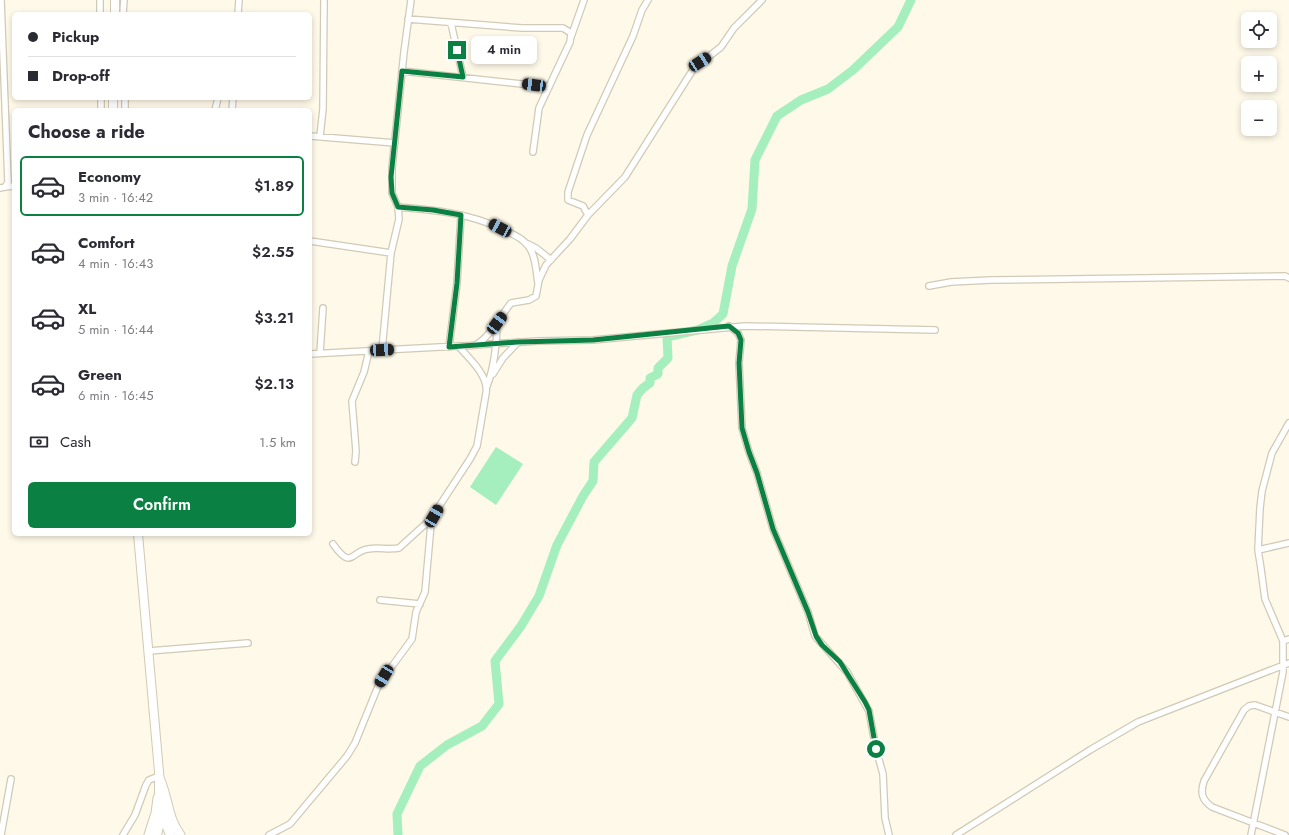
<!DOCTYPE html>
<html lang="en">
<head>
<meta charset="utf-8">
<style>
  :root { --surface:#fff; --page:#f2f2f3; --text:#2b2b33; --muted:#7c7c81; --line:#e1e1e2; --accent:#0b8043 }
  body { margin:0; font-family:Jost,sans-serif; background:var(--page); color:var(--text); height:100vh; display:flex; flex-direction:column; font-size:15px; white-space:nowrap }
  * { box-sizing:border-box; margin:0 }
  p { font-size:13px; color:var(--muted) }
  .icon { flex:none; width:22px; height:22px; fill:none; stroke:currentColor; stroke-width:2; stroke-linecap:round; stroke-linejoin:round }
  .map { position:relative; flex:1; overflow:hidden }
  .panel { position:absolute; left:12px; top:108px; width:300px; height:428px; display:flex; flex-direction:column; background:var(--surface); border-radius:6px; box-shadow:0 2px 6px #0003 }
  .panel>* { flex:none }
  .banner { position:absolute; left:12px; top:12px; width:300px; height:88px; border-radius:6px; box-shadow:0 2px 6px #0003; display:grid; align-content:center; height:88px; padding:0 16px; background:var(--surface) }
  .buttons { position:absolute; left:1241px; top:12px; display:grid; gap:8px }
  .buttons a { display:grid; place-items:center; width:36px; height:36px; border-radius:6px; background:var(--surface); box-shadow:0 2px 6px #0003; font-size:20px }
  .end { position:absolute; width:18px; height:18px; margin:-9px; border:5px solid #0b8043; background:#fff; box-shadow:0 0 0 2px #fff }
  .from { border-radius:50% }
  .bubble { position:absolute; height:28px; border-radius:6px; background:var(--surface); box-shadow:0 2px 6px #0003; font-size:13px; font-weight:600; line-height:28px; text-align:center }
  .car { position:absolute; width:12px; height:24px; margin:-12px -6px; border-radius:5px; box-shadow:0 0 3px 1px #0007; background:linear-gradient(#222 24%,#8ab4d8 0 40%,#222 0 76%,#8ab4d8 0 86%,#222 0) }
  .banner b { display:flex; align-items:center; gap:14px; height:38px; font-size:15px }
  .banner b+b { border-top:1px solid var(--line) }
  .banner i { width:10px; height:10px; background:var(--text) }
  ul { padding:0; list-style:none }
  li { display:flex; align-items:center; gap:12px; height:60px; margin:0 8px 6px; padding:0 8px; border:2px solid transparent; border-radius:6px }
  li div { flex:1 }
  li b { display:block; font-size:15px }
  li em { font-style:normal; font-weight:600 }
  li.current { border-color:var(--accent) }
  li>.icon { width:36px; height:36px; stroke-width:1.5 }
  h2 { padding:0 16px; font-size:18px; line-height:48px }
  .pay { display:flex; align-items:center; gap:10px; height:44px; padding:0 16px; font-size:15px }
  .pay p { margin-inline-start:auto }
  .cta { display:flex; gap:8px; margin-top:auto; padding:8px 16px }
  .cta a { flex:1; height:46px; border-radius:6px; background:var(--accent); color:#fff; font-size:16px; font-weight:600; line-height:46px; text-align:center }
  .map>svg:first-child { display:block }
  .water { fill:#a4efbd }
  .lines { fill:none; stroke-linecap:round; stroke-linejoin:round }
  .river { stroke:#a4efbd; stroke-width:9 }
  .minor-casing { stroke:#d0cab6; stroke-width:8 }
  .secondary-casing { stroke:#d0cab6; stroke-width:10 }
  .primary-casing { stroke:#d0cab6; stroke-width:11 }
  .minor { stroke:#fff; stroke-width:5.5 }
  .secondary { stroke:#fff; stroke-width:8 }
  .primary { stroke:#fff; stroke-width:9 }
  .route { stroke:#0b8043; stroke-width:5 }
</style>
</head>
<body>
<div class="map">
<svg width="1289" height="835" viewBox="0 0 1289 835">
  <rect width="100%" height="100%" fill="#fef9e8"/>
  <!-- water -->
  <path class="water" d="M496,447L523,464L496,505L470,487Z"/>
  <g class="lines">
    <!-- river -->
    <path class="river" d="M398,835L397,814L420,766L447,745L482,726L499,704L495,661L521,626L539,596L557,545L583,496L593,481L594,462L632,418L637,395L643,388L650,383V378L658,374V368L668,358L667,337L697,330L713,323L723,314L732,266L752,209L755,160L777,116L801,100L828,89L853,70L898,27L911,0"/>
    <defs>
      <path id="minor" d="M100,0V14
        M123,14L124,0
        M238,14L239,0
        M408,19L522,28H563L571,33L570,42L539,108L533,152
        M451,23L463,77
        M571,37L584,0
        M402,71L549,87
        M125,98V110
        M101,110V98
        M215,110L218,98
        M232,110L233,98
        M310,136L395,143
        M320,136L323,109L324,0
        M5,187L14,186
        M0,188L5,187L8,182L1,0
        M398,207C434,210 469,213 502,229C512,234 523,238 529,247C536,256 536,272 538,283
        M588,215L583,206L568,200V192L587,135L633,36L642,10L648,0
        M310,241L391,253
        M528,244L536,248L551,260
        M929,286L951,282L991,280L1285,276L1289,278
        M729,326L738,333L741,340L739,363L742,428L749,452L757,473L773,529L808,612L815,636L847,672L869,711L876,749L883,774L885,818L889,835
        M475,345L538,341L593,340L745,326L935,330
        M449,347L457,283L461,215
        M382,350L391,253L399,219L398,207L392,193V168L404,52L411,0
        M320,353L323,308
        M310,354L458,346C463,346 470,346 475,345C488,340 502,314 511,303L529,300L536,296L539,280L546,265L570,239L588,215L625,177L694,68L721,47L734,28L762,0
        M493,374L503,358L518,342
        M487,386C494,368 497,342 497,323
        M355,462L356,451L352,401L364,372L369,351
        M333,544C352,571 351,551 368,549C378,547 389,550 399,548L432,518
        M1258,550L1289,543
        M380,600L420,604
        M1283,641L1289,639
        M149,651L248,643
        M1,835L11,779
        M123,835L135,815L146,785L149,780L159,776
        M269,835L290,824L347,756L355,743L379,684L412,639L416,612L425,592L431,524L438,508L470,459L477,446L486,393C489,376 469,358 458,346
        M956,835L1090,750L1138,722L1289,663
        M1251,835L1283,672V641L1265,599L1261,569L1258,550L1260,508L1262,491L1272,453L1289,423
        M1285,835L1212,807C1202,800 1200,793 1204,781L1244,710L1249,706L1255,705L1289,717"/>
      <path id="secondary" d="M115,14V0
        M113,110V98
        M138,534L160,783
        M163,803L166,825L170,835
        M157,835L159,826V779"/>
      <path id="primary" d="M159,778C168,797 167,818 180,835
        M149,835L156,813L158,798"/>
    </defs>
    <!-- minor casing -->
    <use href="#minor" class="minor-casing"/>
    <!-- secondary casing -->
    <use href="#secondary" class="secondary-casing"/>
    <!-- primary casing -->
    <use href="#primary" class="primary-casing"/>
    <!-- minor -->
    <use href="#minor" class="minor"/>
    <!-- secondary -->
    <use href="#secondary" class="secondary"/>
    <!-- primary -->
    <use href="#primary" class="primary"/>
  </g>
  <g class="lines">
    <!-- route -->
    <path class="route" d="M457,50L463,77L402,71L391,177L392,193L398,207L433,210L461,215L457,283L449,347L518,342L593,340L729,326L738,333L741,340L739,363L742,428L749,452L757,473L773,529L808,612L816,636L822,645L840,662L865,702L869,710L876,749"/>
  </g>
</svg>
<div class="buttons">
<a><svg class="icon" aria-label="locate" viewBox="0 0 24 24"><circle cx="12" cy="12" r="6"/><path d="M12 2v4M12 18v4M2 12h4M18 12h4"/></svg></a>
<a>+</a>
<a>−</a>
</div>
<i class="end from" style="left:876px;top:749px"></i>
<i class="end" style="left:457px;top:50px"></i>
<div class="bubble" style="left:471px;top:36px;width:66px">4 min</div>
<i class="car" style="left:700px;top:62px;rotate:57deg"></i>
<i class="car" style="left:534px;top:85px;rotate:277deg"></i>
<i class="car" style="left:500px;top:228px;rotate:298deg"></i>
<i class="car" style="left:497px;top:323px;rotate:37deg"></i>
<i class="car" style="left:382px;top:350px;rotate:87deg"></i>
<i class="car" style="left:434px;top:516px;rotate:30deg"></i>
<i class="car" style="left:384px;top:676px;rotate:211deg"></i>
<div class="banner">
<b><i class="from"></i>Pickup</b>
<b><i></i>Drop-off</b>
</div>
<section class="panel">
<h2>Choose a ride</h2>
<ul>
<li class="current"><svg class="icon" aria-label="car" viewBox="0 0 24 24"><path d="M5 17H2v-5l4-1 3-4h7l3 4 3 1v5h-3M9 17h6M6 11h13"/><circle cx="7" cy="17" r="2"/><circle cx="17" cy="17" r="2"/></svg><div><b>Economy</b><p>3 min · 16:42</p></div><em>$1.89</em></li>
<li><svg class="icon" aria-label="car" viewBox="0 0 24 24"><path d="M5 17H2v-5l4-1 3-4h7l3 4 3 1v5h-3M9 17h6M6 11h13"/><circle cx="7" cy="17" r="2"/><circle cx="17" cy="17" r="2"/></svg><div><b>Comfort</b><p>4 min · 16:43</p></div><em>$2.55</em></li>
<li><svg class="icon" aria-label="car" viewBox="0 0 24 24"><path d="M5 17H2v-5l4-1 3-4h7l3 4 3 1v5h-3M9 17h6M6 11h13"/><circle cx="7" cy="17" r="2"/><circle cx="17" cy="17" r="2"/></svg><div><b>XL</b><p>5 min · 16:44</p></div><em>$3.21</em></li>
<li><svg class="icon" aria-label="car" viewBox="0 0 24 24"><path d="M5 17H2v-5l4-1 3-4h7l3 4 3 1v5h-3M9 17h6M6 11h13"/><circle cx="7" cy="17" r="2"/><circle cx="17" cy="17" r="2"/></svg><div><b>Green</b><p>6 min · 16:45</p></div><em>$2.13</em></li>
</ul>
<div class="pay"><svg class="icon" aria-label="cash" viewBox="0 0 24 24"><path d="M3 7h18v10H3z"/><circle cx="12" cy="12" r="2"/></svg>Cash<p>1.5 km</p></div>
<div class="cta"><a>Confirm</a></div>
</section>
</div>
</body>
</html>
